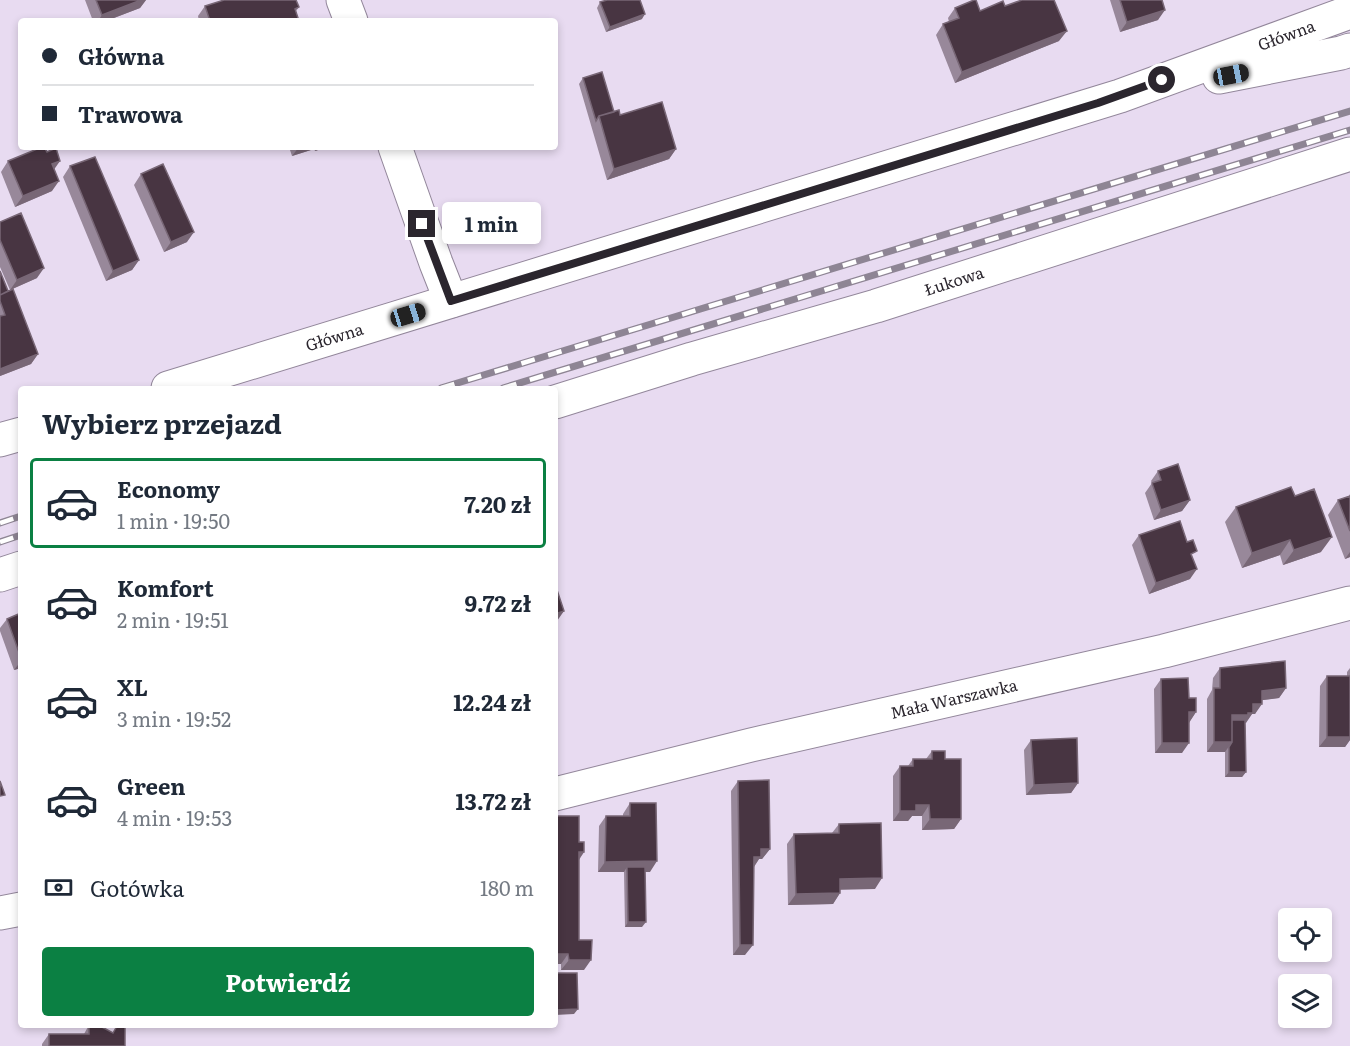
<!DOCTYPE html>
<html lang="pl">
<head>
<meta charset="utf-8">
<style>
  :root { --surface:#fff; --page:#f6f6f7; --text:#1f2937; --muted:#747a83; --line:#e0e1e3; --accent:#0b8043 }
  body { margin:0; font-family:Literata,serif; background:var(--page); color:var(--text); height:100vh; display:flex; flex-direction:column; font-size:22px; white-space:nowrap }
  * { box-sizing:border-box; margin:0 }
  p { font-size:20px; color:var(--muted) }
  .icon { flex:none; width:33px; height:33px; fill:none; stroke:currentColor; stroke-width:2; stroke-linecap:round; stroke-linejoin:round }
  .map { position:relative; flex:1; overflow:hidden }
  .side { position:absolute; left:18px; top:386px; width:540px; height:642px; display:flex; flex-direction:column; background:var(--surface); border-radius:6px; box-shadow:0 3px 9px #0003 }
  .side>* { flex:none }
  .banner { position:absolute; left:18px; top:18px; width:540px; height:132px; border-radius:6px; box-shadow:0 3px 9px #0003; display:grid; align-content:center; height:132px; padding:0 24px; background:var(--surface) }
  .tools { position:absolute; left:1278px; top:908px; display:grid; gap:12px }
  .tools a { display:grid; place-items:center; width:54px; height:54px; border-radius:6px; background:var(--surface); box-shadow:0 3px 9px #0003; font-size:30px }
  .end { position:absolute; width:27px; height:27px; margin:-14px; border:8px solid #2b262e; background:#fff; box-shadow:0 0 0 3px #fff }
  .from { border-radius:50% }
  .bubble { position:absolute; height:42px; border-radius:6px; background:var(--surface); box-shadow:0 3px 9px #0003; font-size:20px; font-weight:700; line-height:42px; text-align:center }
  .car { position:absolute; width:18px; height:36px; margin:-18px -9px; border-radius:8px; box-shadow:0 0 4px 2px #0007; background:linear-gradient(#222 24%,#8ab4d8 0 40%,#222 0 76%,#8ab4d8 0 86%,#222 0) }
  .banner b { display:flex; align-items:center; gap:21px; height:57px; font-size:22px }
  .banner b+b { border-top:2px solid var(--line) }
  .banner i { width:15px; height:15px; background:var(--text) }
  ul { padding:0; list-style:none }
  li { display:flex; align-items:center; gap:18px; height:90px; margin:0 12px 9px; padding:0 12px; border:3px solid transparent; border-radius:6px }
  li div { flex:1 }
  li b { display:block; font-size:22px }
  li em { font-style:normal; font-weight:700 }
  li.current { border-color:var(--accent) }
  li>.icon { width:54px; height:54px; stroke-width:1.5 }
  h2 { padding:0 24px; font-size:27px; line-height:72px }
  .pay { display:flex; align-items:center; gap:15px; height:66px; padding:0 24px; font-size:22px }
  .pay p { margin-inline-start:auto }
  .button { display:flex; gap:12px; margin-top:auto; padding:12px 24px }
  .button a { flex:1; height:69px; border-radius:6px; background:var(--accent); color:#fff; font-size:24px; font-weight:700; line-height:69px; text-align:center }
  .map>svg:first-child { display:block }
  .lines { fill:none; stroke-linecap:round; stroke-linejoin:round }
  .street-casing { stroke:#93879b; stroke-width:35 }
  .primary-casing { stroke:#93879b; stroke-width:35 }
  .street { stroke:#fff; stroke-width:33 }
  .primary { stroke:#fff; stroke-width:33 }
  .rail-casing { stroke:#8e8594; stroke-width:7 }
  .rail { stroke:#fff; stroke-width:4.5; stroke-dasharray:14; stroke-linecap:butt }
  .wall { fill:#98889a }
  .shaded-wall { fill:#786776 }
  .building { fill:#483542; stroke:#786776; stroke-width:1.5 }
  .route { stroke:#2b262e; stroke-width:8 }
  .labels { text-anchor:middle; stroke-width:6; stroke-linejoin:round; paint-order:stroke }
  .street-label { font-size:16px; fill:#2b262e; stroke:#fff }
</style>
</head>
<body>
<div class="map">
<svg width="1350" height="1046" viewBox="0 0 1350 1046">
  <rect width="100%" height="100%" fill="#e8dbf1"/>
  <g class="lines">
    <defs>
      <g id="street">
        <path d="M343,0L351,21"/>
        <path d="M395,147L436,263L451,301"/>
        <path id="s1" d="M555,402L692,359L876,306L1350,154"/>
        <path d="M0,575L21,568"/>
        <path id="s2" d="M555,794L751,745L1164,651L1350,603"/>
        <path d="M0,913L21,909"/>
      </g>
      <g id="primary">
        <path d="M1219,77L1341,53L1350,50"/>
        <path id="s3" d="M168,388L1120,96L1350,12"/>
        <path d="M0,440L21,434"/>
      </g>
    </defs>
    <!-- street casing -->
    <use href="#street" class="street-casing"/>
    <!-- primary casing -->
    <use href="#primary" class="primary-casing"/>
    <!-- street -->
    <use href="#street" class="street"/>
    <!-- primary -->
    <use href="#primary" class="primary"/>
    <defs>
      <path id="rail" d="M441,388L1350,111
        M503,388L1350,130
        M0,523L21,516
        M0,542L21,535"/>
    </defs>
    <!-- rail casing -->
    <use href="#rail" class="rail-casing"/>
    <!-- rail -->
    <use href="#rail" class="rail"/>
  </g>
  <!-- wall -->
  <path class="wall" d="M85,0H146L140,8L106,21H93Z
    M1110,0H1162L1158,20L1120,32Z
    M600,2L642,19L606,32L597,8Z
    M205,6L299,7L296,11L299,21H199L198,16Z
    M1005,6L1059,41L955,83L936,35L943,24L949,22L948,18L955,8L980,11Z
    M583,78L614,112L676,149L669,159L607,180L579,84Z
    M289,147H327L315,151L314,149L292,156Z
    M8,161L54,169L52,191L15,207L1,172Z
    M70,166L139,260L132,270L106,281L63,177Z
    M141,174L187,242L164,252L134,185Z
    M0,222L37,278L10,290L0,267Z
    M0,271L8,291L38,354L31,364L0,376Z
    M1158,471L1190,500L1182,511L1154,520L1145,493L1152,483L1151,481Z
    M1350,494V557L1345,559L1328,515L1338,500L1349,496Z
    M1295,496L1321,552L1283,565L1280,555L1242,568L1225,522L1236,507Z
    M1139,535L1193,558L1190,579L1149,594L1132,545Z
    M21,613V668L14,670L0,631V628L7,619Z
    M1220,668L1286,688L1279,698L1262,700L1255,714H1252L1245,723L1246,772L1242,777H1225V752H1207V699L1212,690L1213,678Z
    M1350,668V740L1345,747H1319L1320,686L1327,676H1347V672Z
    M1161,679L1189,698L1196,712L1189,722L1182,753H1155L1154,689Z
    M1031,740L1078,783L1071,793L1026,795L1024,750Z
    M932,751L945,759L961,819L954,829L922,830V816H912L908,821H893V776L900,766H908L913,759H926Z
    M738,781L770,849L762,859H759L754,867L745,955H733L731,791Z
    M630,803L650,872H645L642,927H625L624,872H598L599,826L606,816H623V814Z
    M839,824L875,889H840V893L833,904L788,905L787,844L794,834L832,833Z
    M579,842L584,852L579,860V940L584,970H561V964H555Z
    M89,1025L125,1046H42V1044L49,1034H84Z"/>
  <!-- shaded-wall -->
  <path class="shaded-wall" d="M141,0H146L140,8L106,21H98L102,15Z
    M1165,10L1158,20L1120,32L1127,22Z
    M645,14L642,19L606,32L610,27Z
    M1067,31L1059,41L955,83L962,72Z
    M299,147H316L314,149L292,156Z
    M318,147H327L315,151Z
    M676,149L669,159L607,180L614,169Z
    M60,161L53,171L52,164Z
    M59,181L52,191L15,207L23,196Z
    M194,232L187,242L164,252L171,242Z
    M139,260L132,270L106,281L113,271Z
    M44,268L37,278L10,290L17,280Z
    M38,354L31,364L0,376V369Z
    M1190,500L1182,511L1154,520L1161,510Z
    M1332,537L1321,552L1283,565L1294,550Z
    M1290,540L1280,555L1242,568L1252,553Z
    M1350,552V557L1345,559Z
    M1197,569L1190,579L1149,594L1156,583Z
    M564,611L557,621L555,622V614Z
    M21,661V668L14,670Z
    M1286,688L1279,698L1255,701L1262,691Z
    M1253,704H1262L1255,714H1252L1246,723L1229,726L1232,715Z
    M1189,712H1196L1189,723Z
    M1327,737H1350V740L1345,747H1319Z
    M1214,742H1232L1225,752H1207Z
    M1162,743H1189L1182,753H1155Z
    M1229,772H1246L1242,777H1225Z
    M1078,783L1071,793L1026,795L1034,785Z
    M916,805H929L922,816H912L908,821H893L900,811Z
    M930,819H961L954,829L922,830Z
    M761,849H770L762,859H759L753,868L754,857Z
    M579,852H584L577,862Z
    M657,861L650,872H627V867L624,872H598L605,862Z
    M882,878L875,889L832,890L840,879Z
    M840,893L833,904L788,905L796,894Z
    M628,922H646L642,927H625Z
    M740,945H753L745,955H733Z
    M555,954H568L561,964H555Z
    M569,960H591L584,970H561Z
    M578,1009L574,1014L555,1015V1010Z"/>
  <!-- building -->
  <path class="building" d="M96,0H141L102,15Z
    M224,0H296L299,7L295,9L299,21H210L205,6Z
    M607,0H640L645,14L610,27L600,2Z
    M974,0H976L980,11L1003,1L1005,6L1022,0H1054L1067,31L962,72L943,24L959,18L955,8Z
    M1120,0H1162L1165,10L1127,22Z
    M602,72L614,112L599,116L596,121L583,78Z
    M662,102L676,149L614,169L599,116L619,110L620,115Z
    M42,147H44L47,152L56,148L60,161L52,164L59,181L23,196L8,161Z
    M95,157L139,260L113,271L70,166Z
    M163,164L194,232L171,242L141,174Z
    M21,213L44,268L17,280L0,240V222Z
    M0,271L8,291L0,295Z
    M13,289L38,354L0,369V316L5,315L0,301V295Z
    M1178,464L1190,500L1161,510L1152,483L1161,480L1158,471Z
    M1291,487L1295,496L1314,489L1332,537L1294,550L1290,540L1252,553L1236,507Z
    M1350,496V531L1338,500Z
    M1180,521L1187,542L1193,540L1197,551L1191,554L1197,569L1156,583L1139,535Z
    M555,590H557L564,611L555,614Z
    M21,613V658L7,619Z
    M1285,661L1286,688L1262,691V704H1253V713H1248V715H1232V742H1214V688H1220V668Z
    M1327,676H1350V737H1327Z
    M1188,678L1189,698H1196V712H1189V743H1162L1161,679Z
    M1232,720H1245L1246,772H1229V747L1232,742Z
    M1077,738L1078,783L1034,785L1031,740Z
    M932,751H945V759H961V819H930L929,805H916V811H900V766H913V759H932Z
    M769,780L770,849H761V857H754L753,945H740L738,781Z
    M0,781L5,795L0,796Z
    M630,803H656L657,861L605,862L606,816H630Z
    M555,816H579V842H584V852H579V940H592L591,960H569L568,954H555Z
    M881,823L882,878L840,879V893L796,894L794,834L839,833V824Z
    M627,867H645L646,922H628Z
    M555,973H577L578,1009L555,1010Z
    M89,1025L102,1027L113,1033L117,1026H125V1046H49V1034H89Z"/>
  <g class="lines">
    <!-- route -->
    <path class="route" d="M422,224L451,301L1098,103L1162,80"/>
  </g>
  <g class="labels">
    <!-- street labels -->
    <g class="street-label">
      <text dy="6" stroke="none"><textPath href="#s3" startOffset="1173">Główna</textPath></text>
      <text dy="6" stroke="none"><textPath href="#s1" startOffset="417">Łukowa</textPath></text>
      <text dy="6" stroke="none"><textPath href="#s3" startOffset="174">Główna</textPath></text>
      <text dy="6" stroke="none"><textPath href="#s2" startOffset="410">Mała Warszawka</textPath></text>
    </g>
  </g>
</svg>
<div class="tools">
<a><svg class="icon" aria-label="locate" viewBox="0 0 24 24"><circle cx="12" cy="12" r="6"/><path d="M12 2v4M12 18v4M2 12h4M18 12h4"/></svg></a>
<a><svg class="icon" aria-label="layers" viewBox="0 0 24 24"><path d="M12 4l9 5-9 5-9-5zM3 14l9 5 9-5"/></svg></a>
</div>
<i class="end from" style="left:1162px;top:80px"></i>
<i class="end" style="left:422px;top:224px"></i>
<div class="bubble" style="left:442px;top:202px;width:99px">1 min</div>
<i class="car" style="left:1231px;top:75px;rotate:79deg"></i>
<i class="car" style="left:408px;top:315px;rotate:73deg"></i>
<div class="banner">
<b><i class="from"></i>Główna</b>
<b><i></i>Trawowa</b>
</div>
<section class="side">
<h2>Wybierz przejazd</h2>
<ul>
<li class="current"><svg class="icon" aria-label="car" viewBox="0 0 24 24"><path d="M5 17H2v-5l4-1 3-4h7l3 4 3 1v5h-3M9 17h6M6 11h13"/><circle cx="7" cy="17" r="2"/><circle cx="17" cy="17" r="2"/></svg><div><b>Economy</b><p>1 min · 19:50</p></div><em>7.20 zł</em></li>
<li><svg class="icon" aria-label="car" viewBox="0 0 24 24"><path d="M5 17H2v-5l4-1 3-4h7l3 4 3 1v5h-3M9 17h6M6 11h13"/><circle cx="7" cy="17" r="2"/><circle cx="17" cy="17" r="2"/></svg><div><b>Komfort</b><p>2 min · 19:51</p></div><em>9.72 zł</em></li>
<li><svg class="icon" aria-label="car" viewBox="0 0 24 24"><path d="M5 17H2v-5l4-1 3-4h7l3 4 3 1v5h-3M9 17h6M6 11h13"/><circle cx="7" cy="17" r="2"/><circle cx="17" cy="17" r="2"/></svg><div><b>XL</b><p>3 min · 19:52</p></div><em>12.24 zł</em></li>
<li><svg class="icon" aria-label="car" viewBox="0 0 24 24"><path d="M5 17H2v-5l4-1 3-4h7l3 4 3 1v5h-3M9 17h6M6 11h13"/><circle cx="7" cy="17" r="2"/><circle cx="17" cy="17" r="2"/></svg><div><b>Green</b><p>4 min · 19:53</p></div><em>13.72 zł</em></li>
</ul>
<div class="pay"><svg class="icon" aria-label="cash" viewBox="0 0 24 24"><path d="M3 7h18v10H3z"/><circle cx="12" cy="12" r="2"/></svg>Gotówka<p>180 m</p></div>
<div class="button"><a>Potwierdź</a></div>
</section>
</div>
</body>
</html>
